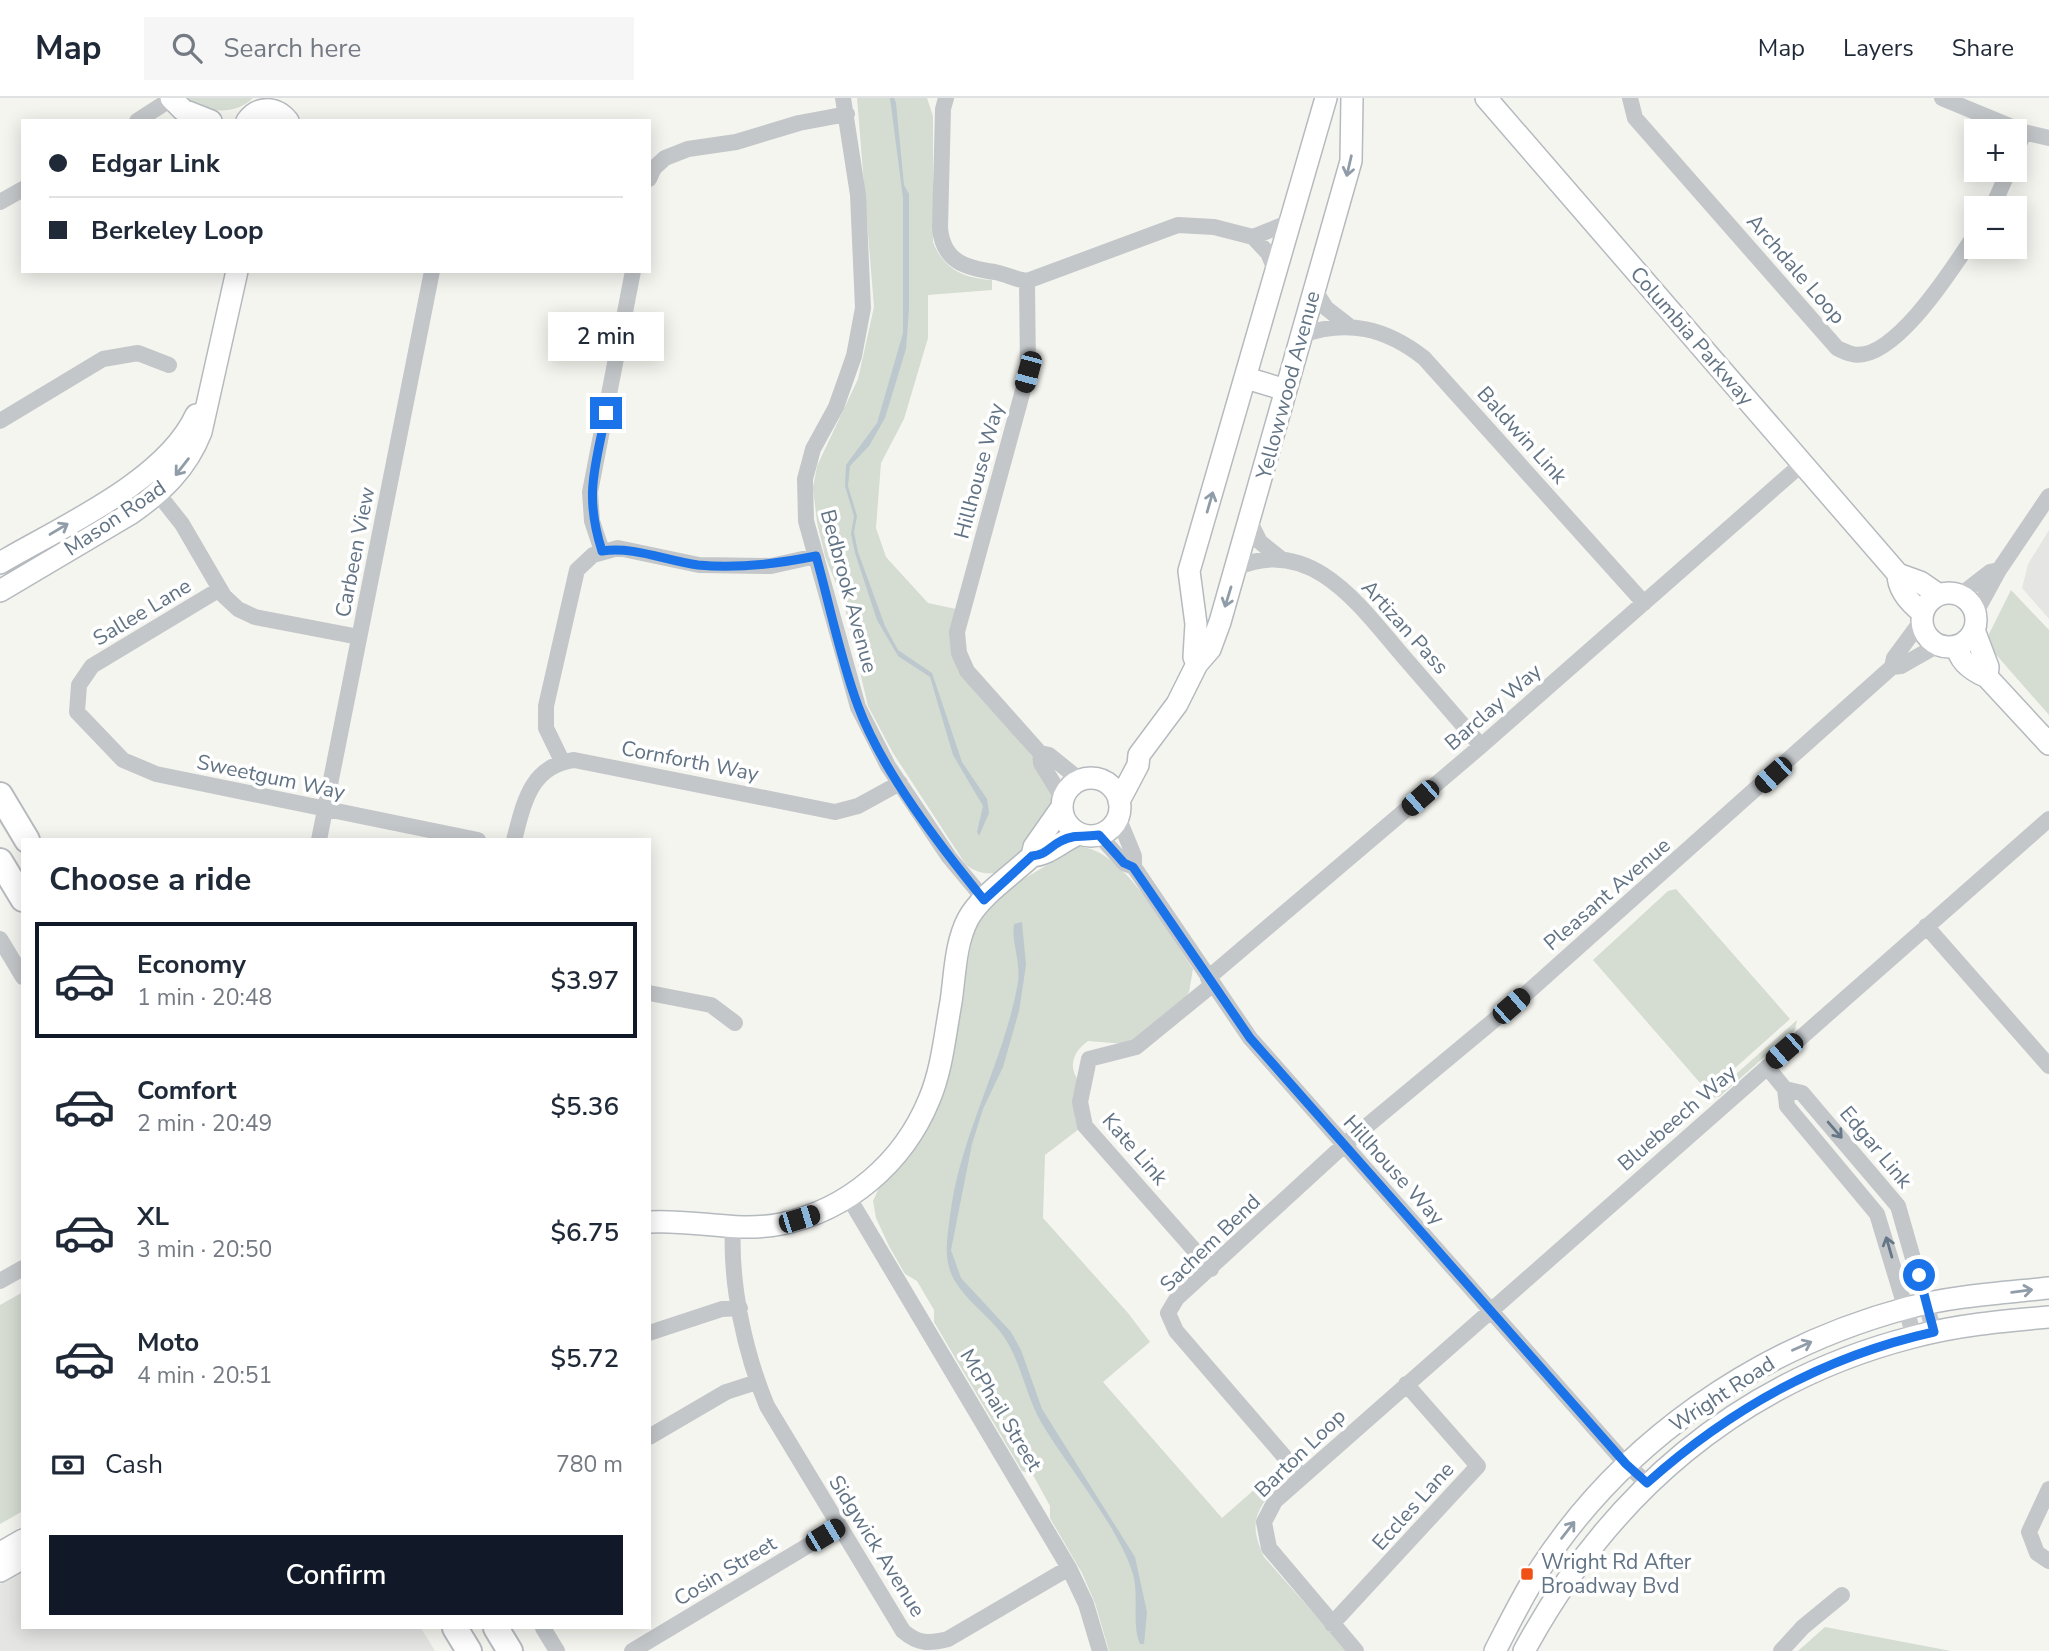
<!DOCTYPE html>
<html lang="en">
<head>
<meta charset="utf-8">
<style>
  :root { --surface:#fff; --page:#f6f6f7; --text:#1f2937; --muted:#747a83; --line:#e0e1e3; --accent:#111827 }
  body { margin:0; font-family:"Nunito Sans",sans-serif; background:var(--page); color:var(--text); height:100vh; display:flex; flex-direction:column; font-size:26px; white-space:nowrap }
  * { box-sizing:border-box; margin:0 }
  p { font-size:23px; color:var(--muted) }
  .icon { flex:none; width:38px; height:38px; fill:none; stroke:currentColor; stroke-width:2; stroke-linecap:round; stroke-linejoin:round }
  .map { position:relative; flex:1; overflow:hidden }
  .panel { position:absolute; left:21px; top:740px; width:630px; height:791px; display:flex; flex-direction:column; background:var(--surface); border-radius:0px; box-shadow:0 4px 18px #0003 }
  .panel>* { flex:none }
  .hud { position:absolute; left:21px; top:21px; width:630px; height:154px; border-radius:0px; box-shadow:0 4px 18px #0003; display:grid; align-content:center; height:154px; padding:0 28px; background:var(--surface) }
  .buttons { position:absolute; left:1964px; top:21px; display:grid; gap:14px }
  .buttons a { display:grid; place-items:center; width:63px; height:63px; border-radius:0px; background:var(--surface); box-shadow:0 4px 18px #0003; font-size:35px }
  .end { position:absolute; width:32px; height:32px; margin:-16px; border:9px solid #1a73e8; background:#fff; box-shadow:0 0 0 4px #fff }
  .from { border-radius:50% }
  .bubble { position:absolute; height:49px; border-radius:0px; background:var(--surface); box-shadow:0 4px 18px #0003; font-size:23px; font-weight:600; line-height:49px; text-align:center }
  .car { position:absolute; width:21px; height:42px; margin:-21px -10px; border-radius:9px; box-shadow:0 0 5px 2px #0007; background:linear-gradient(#222 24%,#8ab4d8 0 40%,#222 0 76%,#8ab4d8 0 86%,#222 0) }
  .hud b { display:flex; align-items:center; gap:24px; height:66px; font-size:26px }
  .hud b+b { border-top:2px solid var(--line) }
  .hud i { width:18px; height:18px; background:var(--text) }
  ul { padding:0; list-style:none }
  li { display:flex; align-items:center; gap:21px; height:116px; margin:0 14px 10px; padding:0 14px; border:4px solid transparent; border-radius:0px }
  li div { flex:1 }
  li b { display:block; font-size:26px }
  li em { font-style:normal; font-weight:600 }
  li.current { border-color:var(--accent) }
  li>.icon { width:63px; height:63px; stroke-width:1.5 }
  h2 { padding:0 28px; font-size:32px; line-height:84px }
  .pay { display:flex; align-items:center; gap:18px; height:77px; padding:0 28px; font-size:26px }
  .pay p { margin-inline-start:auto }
  .primary-button { display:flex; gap:14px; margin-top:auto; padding:14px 28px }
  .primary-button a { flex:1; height:80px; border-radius:0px; background:var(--accent); color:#fff; font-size:28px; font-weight:600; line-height:80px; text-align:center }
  header { display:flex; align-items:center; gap:42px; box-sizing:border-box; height:98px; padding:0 35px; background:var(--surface); border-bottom:2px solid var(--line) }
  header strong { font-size:33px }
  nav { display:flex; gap:38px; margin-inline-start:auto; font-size:24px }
  .search { width:490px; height:63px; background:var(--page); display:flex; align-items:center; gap:18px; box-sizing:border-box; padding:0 24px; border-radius:0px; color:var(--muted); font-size:26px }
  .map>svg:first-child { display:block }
  .built { fill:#e5e6e4 }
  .green { fill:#d5dcd1 }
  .water { fill:#bcc8cd }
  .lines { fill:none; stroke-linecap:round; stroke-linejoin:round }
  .secondary-casing { stroke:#b5babf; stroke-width:24 }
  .primary-casing { stroke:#b6babe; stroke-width:28 }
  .street { stroke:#c3c7ca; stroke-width:16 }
  .secondary { stroke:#fff; stroke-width:21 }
  .primary { stroke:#fff; stroke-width:24 }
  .oneway { stroke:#909da9 }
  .oneway2 { stroke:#678 }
  .route { stroke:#1a73e8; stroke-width:9 }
  .poi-dot { fill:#f05015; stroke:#fff; stroke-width:2.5 }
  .labels { text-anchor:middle; stroke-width:7; stroke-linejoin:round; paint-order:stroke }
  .street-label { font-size:21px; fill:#617384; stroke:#fff }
  .poi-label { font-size:21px; fill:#617384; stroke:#fff; text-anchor:start }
</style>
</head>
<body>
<header>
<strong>Map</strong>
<div class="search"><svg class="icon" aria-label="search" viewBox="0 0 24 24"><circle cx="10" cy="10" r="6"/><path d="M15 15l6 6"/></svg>Search here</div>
<nav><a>Map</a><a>Layers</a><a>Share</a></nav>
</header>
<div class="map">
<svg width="2049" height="1553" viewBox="0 0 2049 1553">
  <rect width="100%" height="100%" fill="#f5f5f0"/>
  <!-- built -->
  <path class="built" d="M2049,432V521L2022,490L2028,466Z
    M23,1473V1530H421L435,1553H0V1486Z"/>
  <!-- green -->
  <path class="green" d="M185,0H253C235,18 204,15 185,0Z
    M857,0H927L933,18V144C944,172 964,180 992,182V192L928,197V240L904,321L881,365L876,430L886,459L928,505L956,511L950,546L958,573L1031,657L1053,693L1055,705L1036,743L1000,774C987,777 977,775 966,767L893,655L868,608L844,506L825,458L817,424L813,390L817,368L858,281L874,209Z
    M2011,492L2049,532V617L1985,544Z
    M1077,749C1121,746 1171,838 1193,871L1189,894L1183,903L1136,943L1125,946L1088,943C1074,953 1067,968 1079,983C1076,1000 1071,1015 1079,1031L1045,1057L1043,1120L1128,1215L1150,1244L1103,1284L1222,1420L1281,1368L1282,1381C1259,1410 1246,1420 1264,1459L1347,1553H1109L1095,1505L1082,1475L1050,1420V1408L1033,1377L1022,1373L934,1224V1212L917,1183L905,1176L889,1148L876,1120L873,1103L879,1090L926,1032L944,991L974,831L994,804L1017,785Z
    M1676,791L1790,921L1708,994L1593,862L1668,793Z
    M1797,922L1795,932L1719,999L1709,1000Z
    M23,1194V1413L0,1426V1207Z
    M1825,1529L1951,1553H1798Z"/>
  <!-- water -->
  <path class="water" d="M890,0H894L896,5L904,87L909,96V211L906,251L885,320L869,348L850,368L848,388L857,418L854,434L858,454L885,528L898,552L932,575L962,664L987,701L989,715L979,738L977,734L983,708L953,657L930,579L898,558L877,522L855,455L851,436L854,418L845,388L846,367L877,325L903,235V100Z
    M1022,824L1026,867L1019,913L1003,969L983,1011L972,1046L951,1152L961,1180L1011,1234L1021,1252L1042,1311L1135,1459L1147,1514L1144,1546H1140C1131,1526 1140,1496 1132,1473C1117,1427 1067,1368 1041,1324C1025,1296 1021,1262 1002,1236C986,1214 953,1194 948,1165C945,1150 948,1134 950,1118C960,1036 1004,965 1018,884C1021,865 1011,842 1014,826Z"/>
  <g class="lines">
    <defs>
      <path id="secondary" d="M171,0L183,12L211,23
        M1486,0L1898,476C1898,492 1910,505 1923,515
        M247,23C258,8 276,8 288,23
        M1246,280L1286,292
        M0,465C61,429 166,383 196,317
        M1898,476L1920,484L1939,497
        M0,493L130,416C162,394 187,370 201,334L237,173
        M1922 522a27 27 0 1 1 54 0a27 27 0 1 1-54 0Z
        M1974,532L1988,569L1987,579
        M1957,548C1959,563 1973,573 1987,579L2049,646
        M1197,566L1194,559L1196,526L1189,473L1326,0
        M1062 709a29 29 0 1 1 58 0a29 29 0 1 1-58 0Z
        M1119,703L1138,667L1139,657L1177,606L1197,566L1210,551L1220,524L1351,63L1352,0
        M1032,758C1049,757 1063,742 1079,736
        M649,1124C693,1121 737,1135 781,1126C848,1112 903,1065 929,1002C942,972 945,936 951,904C955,877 955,846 968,821C981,797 1012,777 1032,758L1034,749L1062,709
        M0,1455L23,1442
        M0,1473L23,1460
        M1495,1553C1509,1526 1522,1499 1538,1474C1622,1343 1758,1250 1907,1210C1952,1198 2002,1195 2049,1190
        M1524,1553C1609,1396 1738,1284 1913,1239C1957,1227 2003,1223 2049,1219"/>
      <path id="primary" d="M0,697L27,742
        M0,763L23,801
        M455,1530L469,1553
        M496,1530L510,1553"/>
    </defs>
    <!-- secondary casing -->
    <use href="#secondary" class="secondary-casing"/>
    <!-- primary casing -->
    <use href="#primary" class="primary-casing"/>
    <!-- street -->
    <path class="street" d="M843,0L858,97L863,210L854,258L836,309L813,351L805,381L806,423L858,609L888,668L949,759L984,801
      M946,0L943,11L940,130C943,164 966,170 995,174C1006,176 1016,182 1027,183
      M1630,0L1635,20L1837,250C1841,252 1847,255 1852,256C1894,266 1956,165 1976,135
      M1942,0L2024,34L2049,40
      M137,23L171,1
      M2014,59L2024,34
      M649,81L654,70L665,60L688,51L736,44L799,25L847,16
      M0,104L23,91
      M1992,110L2009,72
      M1276,174L1268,155L1253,139L1290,124
      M1314,191L1326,210L1348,227
      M1302,237C1347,221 1386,230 1424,260L1644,505
      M0,323L103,261L138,255L169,267
      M144,378L182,426L224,498L238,511L255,519L359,539
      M1250,424L1260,444L1280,460
      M602,453L592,423L590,394L633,173
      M1236,470C1311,436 1360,508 1403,558C1429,588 1455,618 1481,648
      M220,491L92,568L79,587L77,614L123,662L156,676L478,742
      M1959,498L1990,474L1999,472
      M1975,516L1999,472L2049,398
      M1892,569L1894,560L1922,522
      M1040,655L1041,665L1063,701
      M562,663L546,630V608L577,472L593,457L618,450L699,467L771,468L816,458
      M1080,682L1049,657L1040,655L967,573L959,555L957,534L1028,274L1027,183L1178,127L1214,129L1253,139
      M1118,719L1134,758V769
      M1099,737L1124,765L1134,769L1250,940L1626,1366L1647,1385
      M319,742L432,173
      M514,742C524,705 530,668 574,662L835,714L858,708L900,685
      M1926,828L2049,968
      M0,841L23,879
      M1208,880L1481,648L1803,365
      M649,895L711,907L735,925
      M1767,969L1785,991L1787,1008L1877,1116L1914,1238
      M1785,991L1802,995L1898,1108L1934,1234
      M849,1100L1069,1470L1086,1506L1100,1553
      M733,1129C730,1187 745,1255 767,1308L903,1533C918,1546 929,1546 948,1541L1069,1470
      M1211,1171L1085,1028L1080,1004L1089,961L1136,949L1212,887
      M0,1183L23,1170
      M649,1235L722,1211L740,1210
      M649,1339L726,1294L757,1284
      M1302,1379L1176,1233L1168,1215L1177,1200L1344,1047L1528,894L1892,569L1901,568L1938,547
      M2049,1391L2029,1434L2037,1455L2049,1463
      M1332,1526L1478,1368L1406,1286
      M543,1530L557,1553
      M632,1553L839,1429
      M1356,1553L1269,1450L1264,1424L1275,1403L2049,721
      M1781,1553L1803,1529L1842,1497"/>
    <!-- secondary -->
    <use href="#secondary" class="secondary"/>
    <!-- primary -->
    <use href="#primary" class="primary"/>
  </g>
  <!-- one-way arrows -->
  <defs><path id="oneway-shaft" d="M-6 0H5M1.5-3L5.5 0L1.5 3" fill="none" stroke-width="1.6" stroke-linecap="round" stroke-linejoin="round" transform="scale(1.75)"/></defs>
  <g class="oneway">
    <use href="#oneway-shaft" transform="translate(1349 68) rotate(103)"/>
    <use href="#oneway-shaft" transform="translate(182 369) rotate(128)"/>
    <use href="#oneway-shaft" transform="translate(1210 404) rotate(-74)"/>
    <use href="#oneway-shaft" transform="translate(59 431) rotate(-31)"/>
    <use href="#oneway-shaft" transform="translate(1228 499) rotate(107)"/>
    <use href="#oneway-shaft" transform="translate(2022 1193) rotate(-7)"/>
    <use href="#oneway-shaft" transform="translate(1802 1248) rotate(-24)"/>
    <use href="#oneway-shaft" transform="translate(1568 1432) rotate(-52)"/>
  </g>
  <g class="oneway2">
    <use href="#oneway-shaft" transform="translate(1835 1032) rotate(49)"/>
    <use href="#oneway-shaft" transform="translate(1889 1149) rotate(-106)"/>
  </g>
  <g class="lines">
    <!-- route -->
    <path class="route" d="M606,315C595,370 584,397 602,453C634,448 666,463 698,467C737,471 777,466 816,458C830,508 840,560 858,608C882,673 940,748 984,802L1032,758C1046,757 1049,749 1061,743C1074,736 1085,739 1099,737L1124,765L1133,769L1250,940L1626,1366L1647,1385C1730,1311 1825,1258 1934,1234L1919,1177"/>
  </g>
  <!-- markers -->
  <rect class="poi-dot" x="1520" y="1469" width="14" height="14" rx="3.5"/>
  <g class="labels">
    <!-- street labels -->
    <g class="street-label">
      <text transform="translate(1796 171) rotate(49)" y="7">Archdale Loop</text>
      <text transform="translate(1692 238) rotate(49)" y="7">Columbia Parkway</text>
      <text transform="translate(1288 287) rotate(-75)" y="7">Yellowwood Avenue</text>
      <text transform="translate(1522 337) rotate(48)" y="7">Baldwin Link</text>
      <text transform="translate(979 373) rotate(-75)" y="7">Hillhouse Way</text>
      <text transform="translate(115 420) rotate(-34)" y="7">Mason Road</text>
      <text transform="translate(355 454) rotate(-79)" y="7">Carbeen View</text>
      <text transform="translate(849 493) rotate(75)" y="7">Bedbrook Avenue</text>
      <text transform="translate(142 514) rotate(-31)" y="7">Sallee Lane</text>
      <text transform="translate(1405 529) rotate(48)" y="7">Artizan Pass</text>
      <text transform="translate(1493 609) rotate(-41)" y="7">Barclay Way</text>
      <text transform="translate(690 663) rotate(11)" y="7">Cornforth Way</text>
      <text transform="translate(271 679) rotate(12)" y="7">Sweetgum Way</text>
      <text transform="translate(1607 796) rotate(-41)" y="7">Pleasant Avenue</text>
      <text transform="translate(1677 1020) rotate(-41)" y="7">Bluebeech Way</text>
      <text transform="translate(1876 1049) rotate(50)" y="7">Edgar Link</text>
      <text transform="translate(1135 1051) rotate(49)" y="7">Kate Link</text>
      <text transform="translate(1394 1072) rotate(48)" y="7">Hillhouse Way</text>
      <text transform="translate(1210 1145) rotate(-44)" y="7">Sachem Bend</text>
      <text transform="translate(1722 1296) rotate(-33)" y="7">Wright Road</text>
      <text transform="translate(1001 1312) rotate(59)" y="7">McPhail Street</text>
      <text transform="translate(1300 1355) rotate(-44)" y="7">Barton Loop</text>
      <text transform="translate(1413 1408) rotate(-48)" y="7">Eccles Lane</text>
      <text transform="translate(877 1448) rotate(58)" y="7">Sidgwick Avenue</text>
      <text transform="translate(725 1473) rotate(-31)" y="7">Cosin Street</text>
    </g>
    <!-- poi labels -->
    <g class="poi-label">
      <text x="1541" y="1471">Wright Rd After<tspan x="1541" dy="24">Broadway Bvd</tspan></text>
    </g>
  </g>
</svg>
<div class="buttons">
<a>+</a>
<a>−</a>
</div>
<i class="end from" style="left:1919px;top:1177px"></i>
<i class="end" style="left:606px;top:315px"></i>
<div class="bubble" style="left:548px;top:214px;width:116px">2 min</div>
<i class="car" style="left:1028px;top:274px;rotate:195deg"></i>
<i class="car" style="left:1773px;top:677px;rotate:228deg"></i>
<i class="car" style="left:1420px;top:700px;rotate:229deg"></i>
<i class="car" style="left:1511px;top:908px;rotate:49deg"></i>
<i class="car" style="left:1784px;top:953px;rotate:229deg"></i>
<i class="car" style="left:799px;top:1121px;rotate:73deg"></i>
<i class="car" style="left:825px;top:1437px;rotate:59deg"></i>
<div class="hud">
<b><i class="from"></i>Edgar Link</b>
<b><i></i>Berkeley Loop</b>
</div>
<section class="panel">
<h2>Choose a ride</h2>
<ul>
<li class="current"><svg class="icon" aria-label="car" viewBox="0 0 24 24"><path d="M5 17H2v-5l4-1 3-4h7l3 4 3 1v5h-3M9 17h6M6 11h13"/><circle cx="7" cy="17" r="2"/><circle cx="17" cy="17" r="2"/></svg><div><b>Economy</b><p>1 min · 20:48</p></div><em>$3.97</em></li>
<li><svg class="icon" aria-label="car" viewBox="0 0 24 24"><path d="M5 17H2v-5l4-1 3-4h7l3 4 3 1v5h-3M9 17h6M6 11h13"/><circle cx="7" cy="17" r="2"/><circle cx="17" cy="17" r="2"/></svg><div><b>Comfort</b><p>2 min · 20:49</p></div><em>$5.36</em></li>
<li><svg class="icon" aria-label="car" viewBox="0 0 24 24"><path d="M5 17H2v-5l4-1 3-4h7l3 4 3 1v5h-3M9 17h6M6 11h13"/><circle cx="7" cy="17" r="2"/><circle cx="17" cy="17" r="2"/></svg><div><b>XL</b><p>3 min · 20:50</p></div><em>$6.75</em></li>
<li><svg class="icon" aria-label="car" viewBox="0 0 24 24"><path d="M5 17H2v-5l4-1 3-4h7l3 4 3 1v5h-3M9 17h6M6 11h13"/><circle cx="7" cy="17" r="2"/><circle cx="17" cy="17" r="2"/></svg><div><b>Moto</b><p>4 min · 20:51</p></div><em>$5.72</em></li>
</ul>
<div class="pay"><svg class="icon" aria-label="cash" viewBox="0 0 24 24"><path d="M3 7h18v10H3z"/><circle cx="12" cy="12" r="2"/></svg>Cash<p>780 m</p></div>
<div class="primary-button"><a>Confirm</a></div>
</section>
</div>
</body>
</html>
